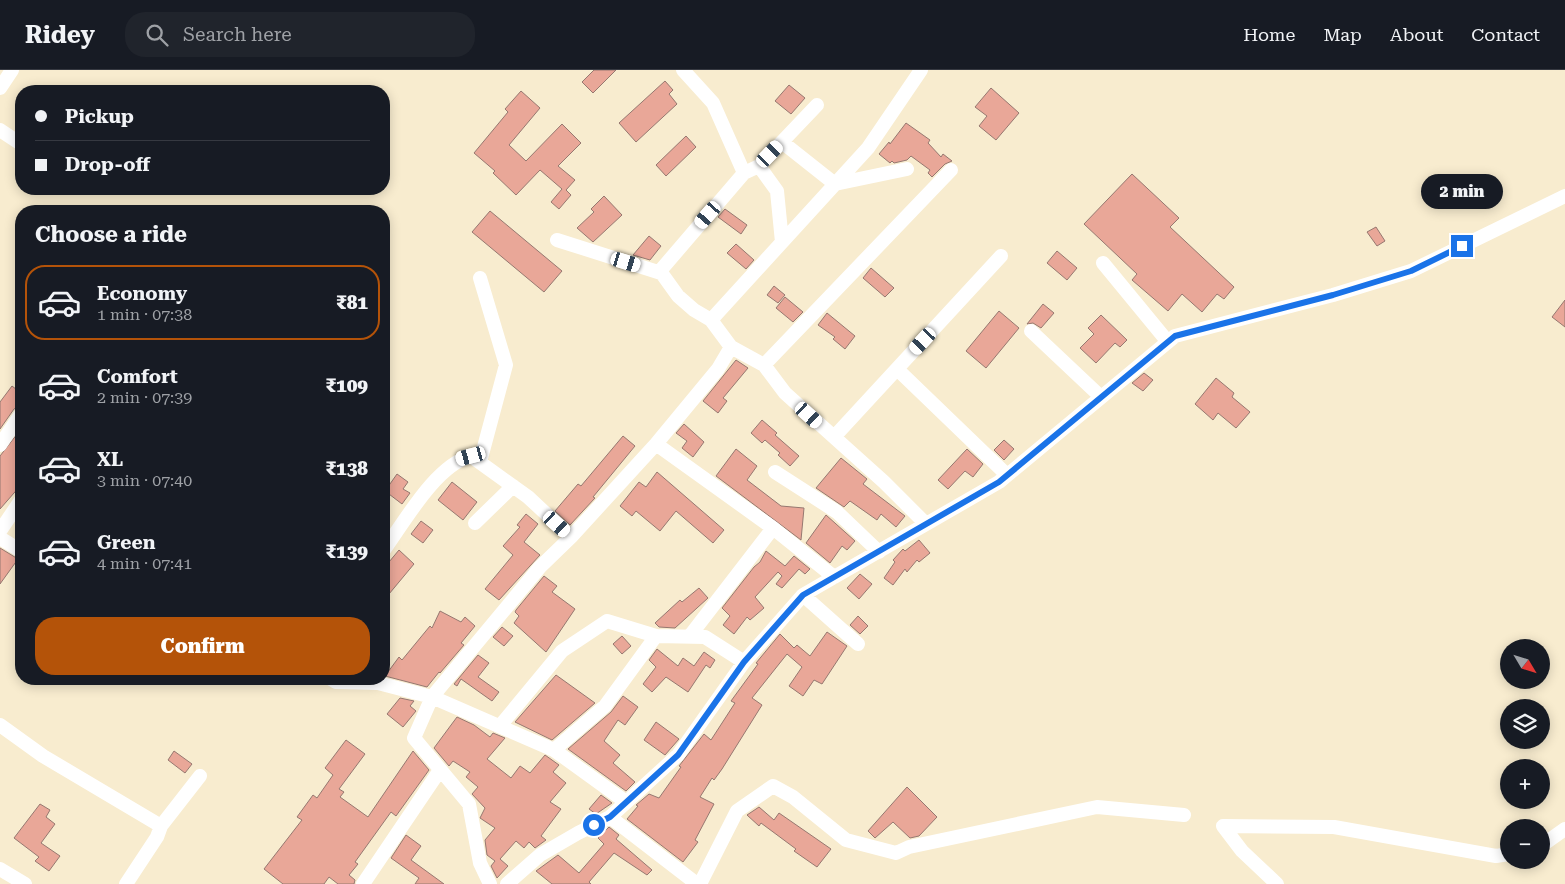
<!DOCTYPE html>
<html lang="en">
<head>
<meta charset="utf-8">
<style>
  :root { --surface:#171b24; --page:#20242c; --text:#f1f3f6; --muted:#9ea1a6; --line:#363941; --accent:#b45309 }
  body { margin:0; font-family:"Roboto Serif",serif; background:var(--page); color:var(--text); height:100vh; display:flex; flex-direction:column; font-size:19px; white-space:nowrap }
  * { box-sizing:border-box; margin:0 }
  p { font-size:16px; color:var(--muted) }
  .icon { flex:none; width:28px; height:28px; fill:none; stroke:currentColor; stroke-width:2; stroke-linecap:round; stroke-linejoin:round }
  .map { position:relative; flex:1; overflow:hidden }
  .sheet { position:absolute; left:15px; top:135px; width:375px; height:480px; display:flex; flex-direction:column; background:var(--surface); border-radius:20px; box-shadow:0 2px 12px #0003 }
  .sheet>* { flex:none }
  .top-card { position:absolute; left:15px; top:15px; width:375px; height:110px; border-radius:20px; box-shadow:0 2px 12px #0003; display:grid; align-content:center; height:110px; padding:0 20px; background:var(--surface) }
  .needle { width:32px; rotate:128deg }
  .controls { position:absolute; left:1500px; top:569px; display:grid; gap:10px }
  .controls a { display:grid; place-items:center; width:50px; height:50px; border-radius:50%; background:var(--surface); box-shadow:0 2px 12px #0003; font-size:25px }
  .end { position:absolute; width:22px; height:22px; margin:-11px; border:6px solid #1a73e8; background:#fff; box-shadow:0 0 0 2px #fff }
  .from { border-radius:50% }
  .bubble { position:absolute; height:35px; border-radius:18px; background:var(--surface); box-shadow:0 2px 12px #0003; font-size:16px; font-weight:800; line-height:35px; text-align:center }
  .car { position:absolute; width:15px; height:30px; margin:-15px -8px; border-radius:6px; box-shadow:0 0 4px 1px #0007; background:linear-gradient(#fff 24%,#345 0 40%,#fff 0 76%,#345 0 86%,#fff 0) }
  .top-card b { display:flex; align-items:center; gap:18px; height:48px; font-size:19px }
  .top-card b+b { border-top:1px solid var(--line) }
  .top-card i { width:12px; height:12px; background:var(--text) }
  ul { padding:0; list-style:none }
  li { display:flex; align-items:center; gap:15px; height:75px; margin:0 10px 8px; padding:0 10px; border:2px solid transparent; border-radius:20px }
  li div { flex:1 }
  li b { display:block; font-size:19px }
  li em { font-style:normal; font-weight:800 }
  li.active { border-color:var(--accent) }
  li>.icon { width:45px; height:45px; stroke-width:1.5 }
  h2 { padding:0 20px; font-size:22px; line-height:60px }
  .primary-button { display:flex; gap:10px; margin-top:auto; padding:10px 20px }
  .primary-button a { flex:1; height:58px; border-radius:20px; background:var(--accent); color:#fff; font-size:20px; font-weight:800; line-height:58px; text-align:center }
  header { display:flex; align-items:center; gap:30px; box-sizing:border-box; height:70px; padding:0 25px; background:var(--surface); border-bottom:1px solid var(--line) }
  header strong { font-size:24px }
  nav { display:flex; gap:28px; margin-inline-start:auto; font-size:18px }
  .search { width:350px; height:45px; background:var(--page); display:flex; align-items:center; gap:12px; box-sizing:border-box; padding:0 18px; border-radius:20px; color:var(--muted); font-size:19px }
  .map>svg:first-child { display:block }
  .building { fill:#e9a798; stroke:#967870 }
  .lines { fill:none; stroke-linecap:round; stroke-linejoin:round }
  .minor { stroke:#fff; stroke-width:14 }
  .route { stroke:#1a73e8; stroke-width:6 }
</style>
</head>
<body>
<header>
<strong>Ridey</strong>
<div class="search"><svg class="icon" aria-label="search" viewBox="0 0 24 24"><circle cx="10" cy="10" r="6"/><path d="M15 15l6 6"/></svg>Search here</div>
<nav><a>Home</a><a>Map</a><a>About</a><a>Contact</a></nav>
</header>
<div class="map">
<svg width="1565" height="814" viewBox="0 0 1565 814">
  <rect width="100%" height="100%" fill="#f8eccf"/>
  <!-- building -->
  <path class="building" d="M594,0H616L593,23L582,12Z
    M665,11L673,20L669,24L677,34L636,72L619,53Z
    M789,15L805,28L791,44L775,31Z
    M991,18L1019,43L996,70L979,56L987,46L975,37Z
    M521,21L540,38L509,75L526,91L562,54L581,73L558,96L575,110L566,120L571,125L559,139L551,132L562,119L540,100L516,125L493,103L495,101L474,83L508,42L505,39Z
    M906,53L930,70L928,73L941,87L943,84L952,91L945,94L932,107L928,103L930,100L911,86L907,90L894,93L892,91L890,93L879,84L889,72L890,74Z
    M686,66L696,77L666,106L656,95Z
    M1132,104L1179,148L1170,157L1234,217L1224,229L1217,224L1202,242L1182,224L1168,241L1132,210L1137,204L1084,154Z
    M604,126L622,145L593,172L577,158L594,142L591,139Z
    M725,139L747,155L741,164L718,147Z
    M490,141L562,201L544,222L472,162Z
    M1376,157L1385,171L1377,176L1367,162Z
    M649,166L661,176L650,190L633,185Z
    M736,174L754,190L746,199L727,183Z
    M1057,181L1077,198L1067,210L1047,193Z
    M871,198L894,218L885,227L863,208Z
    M774,216L785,225L778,233L767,225Z
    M785,227L803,242L793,252L776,238Z
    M1565,230V257L1552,247Z
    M1043,234L1054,243L1041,258L1033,253L1027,254Z
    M999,241L1019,258L986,298L966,281Z
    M827,243L855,266L845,279L833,269L835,267L818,255Z
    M1101,245L1127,270L1120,277L1115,273L1096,293L1080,278L1094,264L1088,258Z
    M736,290L748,298L723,328L727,331L718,343L703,331Z
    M1144,303L1153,310L1143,321L1132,313Z
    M1216,308L1234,323L1232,327L1250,342L1236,358L1218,343L1213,350L1195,334Z
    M12,316L21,323V335L14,339L0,359V332Z
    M762,350L777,363L775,365L799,386L790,396L778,385L780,383L765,370L762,373L751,363Z
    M684,354L704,372L693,387L682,378L687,371L676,363Z
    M21,359V415L0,439V386Z
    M623,366L635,376L593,427L595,428L570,455L555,441L578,414L581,416Z
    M1004,370L1014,379L1004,390L994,380Z
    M736,379L757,396L747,410L781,436L804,438L801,470L716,406Z
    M967,379L983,394L973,407L965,401L948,419L938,410Z
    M841,388L867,409L863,414L905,446L896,457L881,444L877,450L850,431L844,437L816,418Z
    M657,402L724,460L713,473L676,441L660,461L636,441L632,446L620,436L639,412L646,417Z
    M397,404L408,412L403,419L410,423L402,434L385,421Z
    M452,412L477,432L463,450L438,430Z
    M526,444L538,454L524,472L540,485L499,530L485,519L513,485L503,476L520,457L517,455Z
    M826,445L855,471L847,480L842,476L830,493L806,473Z
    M421,451L433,460L423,473L411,464Z
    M919,470L930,483L919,492L917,490L907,502L905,499L893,515L884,508L895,492L893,490L903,479L905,481Z
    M0,478L18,489L0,514Z
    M399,480L414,494L384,530V498Z
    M766,481L785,496L794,486L810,499L805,504L799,499L782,518L776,514L782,506L778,502L755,527L764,538L750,550L747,547L734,564L723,555L730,546L722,538L754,497L760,492Z
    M860,504L872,514L859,529L847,518Z
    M544,506L557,516L552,522L575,539L546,582L514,553L519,546L515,542L516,540Z
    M699,518L708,528L675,558L659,557L655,553L680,530L682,532Z
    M440,541L461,552L465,547L475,556L461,573L464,575L440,603L439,602L427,617L385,606L399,587L402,590L430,556L432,558Z
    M858,546L868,556L860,564L850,555Z
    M502,557L513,566L504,576L493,567Z
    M827,562L847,576L822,614L814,610L803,626L789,616L802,597L787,584L752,628L762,635L722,699L714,710L712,708L700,727L714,734L695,770L698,772L683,792L627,749L638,736L636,735L649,724L659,728L681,697L679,696L704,664L711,670L735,633L731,631L758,594L756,593L780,564L794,578L797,575L810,586Z
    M622,566L631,576L622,584L613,574Z
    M657,579L678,596L683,588L694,596L704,582L715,590L710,598L706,595L688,622L666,607L652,622L643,614L656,597L649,590Z
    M478,585L489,593L478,607L499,622L492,631L461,609L457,616L454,614Z
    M556,605L595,633L552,670L515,652Z
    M623,626L638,637L625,655L618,650L604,671L620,685L613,693L635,712L626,721L568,679L611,642Z
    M400,628L414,631L410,636L416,641L403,657L387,644Z
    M457,647L474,655L490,667L493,663L505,668L487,689L511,708L520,696L530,703L545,685L559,695L553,702L566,713L550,732L561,739L541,766L546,770L535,778L529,772L524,778L516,771L500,789L508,796L497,808L491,796L495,791L487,785L485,770L495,758L480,748L485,738L472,724L478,717L466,707L470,702L453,691L449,696L434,678Z
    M656,652L679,669L665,685L644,670Z
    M346,670L365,684L339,719L344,722L340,727L368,747L413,681L429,700L396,746L391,742L355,792L358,794L349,805L355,810L354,814H338L329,807L324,814H283L264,799L302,750L297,747L313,725L317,728L333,705L325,698Z
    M174,681L192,694L185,703L168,690Z
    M907,717L937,747L919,766L910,768L893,752L875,768L868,761Z
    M601,725L612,733L596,744L589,739Z
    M40,734L50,740L46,747L55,754L41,773L60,786L49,801L35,791L39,787L14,768Z
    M759,737L774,750L779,743L831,779L817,797L794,781L796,779L761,753L759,756L747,745Z
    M609,757L619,765L616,769L652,800L647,805L614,783L589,812L591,814H552L536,801L558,785L579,803L604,774L598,768Z
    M406,765L421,776L411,790L444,814H415L419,808L391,788Z"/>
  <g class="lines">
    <!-- minor -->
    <path class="minor" d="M683,0L713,33L744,103
      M0,18L12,0
      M817,35L759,96L744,103L660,201L678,226L694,240L711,250L731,277L764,295L785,323L884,412L926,454
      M0,60L21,74
      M782,72L835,114L907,99
      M759,96L777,121L782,172
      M557,170L661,203
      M1103,193L1168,272
      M480,208L506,295L480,392
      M711,250L868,78L921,0
      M1031,261L1101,327
      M764,295L951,100
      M897,299L1007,405
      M834,367L1001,186
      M656,374L773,458L834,507
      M0,375L21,344
      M775,402L837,442L879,482
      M475,453L513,416
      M0,461L21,430
      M0,468L21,481
      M384,480C405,451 436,395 471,386L528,427L571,467
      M803,525L858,574
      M689,567L773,458
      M331,609L336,612L378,613L432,627L414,668L469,734L480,793L490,814
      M0,655L43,686L161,756
      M500,656L562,581L607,551L656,566L705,567L744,592
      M554,680L605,636L656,566
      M626,732L554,680L432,627L540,497L571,467L656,374L718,299L731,277
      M610,747L697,814
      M1541,776L1565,759
      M0,799L25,814
      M126,814L157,767L161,756L200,706
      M363,814L440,700
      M507,814L540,785L578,763L610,747L678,685L744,592L803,525L999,412L1175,266L1333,225L1411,201L1565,126
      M700,814L737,741L773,716L793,727L846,770L896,783L909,777L1097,737L1184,745
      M1277,814L1242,781L1223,756L1334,757L1496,786L1509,784"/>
  </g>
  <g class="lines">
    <!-- route -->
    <path class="route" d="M594,755L610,747L678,685L744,592L803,525L999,412L1175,266L1333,225L1411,201L1462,176"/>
  </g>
</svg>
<div class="controls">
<a><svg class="needle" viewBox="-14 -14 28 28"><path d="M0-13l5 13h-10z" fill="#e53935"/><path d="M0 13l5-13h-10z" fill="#9ea1a6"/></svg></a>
<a><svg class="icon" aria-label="layers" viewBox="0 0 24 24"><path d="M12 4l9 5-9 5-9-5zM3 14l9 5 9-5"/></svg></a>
<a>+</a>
<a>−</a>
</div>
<i class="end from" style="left:594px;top:755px"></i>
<i class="end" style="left:1462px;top:176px"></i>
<div class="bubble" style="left:1421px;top:104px;width:82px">2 min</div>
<i class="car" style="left:770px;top:84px;rotate:44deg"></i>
<i class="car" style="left:708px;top:145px;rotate:221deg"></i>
<i class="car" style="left:626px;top:192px;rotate:107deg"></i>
<i class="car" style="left:923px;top:271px;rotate:223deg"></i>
<i class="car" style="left:809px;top:345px;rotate:132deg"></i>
<i class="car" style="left:471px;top:386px;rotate:255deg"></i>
<i class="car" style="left:557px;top:454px;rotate:132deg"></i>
<div class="top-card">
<b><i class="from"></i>Pickup</b>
<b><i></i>Drop-off</b>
</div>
<section class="sheet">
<h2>Choose a ride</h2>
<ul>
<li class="active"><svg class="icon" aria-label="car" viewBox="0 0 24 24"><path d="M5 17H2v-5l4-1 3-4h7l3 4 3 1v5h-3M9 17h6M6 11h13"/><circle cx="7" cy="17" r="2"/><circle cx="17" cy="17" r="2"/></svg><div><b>Economy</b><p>1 min · 07:38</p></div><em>₹81</em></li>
<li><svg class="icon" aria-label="car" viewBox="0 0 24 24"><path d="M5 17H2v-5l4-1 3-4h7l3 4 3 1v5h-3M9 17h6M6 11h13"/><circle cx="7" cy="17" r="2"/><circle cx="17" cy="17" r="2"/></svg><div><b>Comfort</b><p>2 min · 07:39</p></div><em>₹109</em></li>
<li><svg class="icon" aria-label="car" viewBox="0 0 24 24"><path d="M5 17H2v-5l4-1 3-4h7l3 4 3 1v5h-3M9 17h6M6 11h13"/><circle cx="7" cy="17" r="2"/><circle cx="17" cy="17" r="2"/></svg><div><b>XL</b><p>3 min · 07:40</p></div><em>₹138</em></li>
<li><svg class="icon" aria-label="car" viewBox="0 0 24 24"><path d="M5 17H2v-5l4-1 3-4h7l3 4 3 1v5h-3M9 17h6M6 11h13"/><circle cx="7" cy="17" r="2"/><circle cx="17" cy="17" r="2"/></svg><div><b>Green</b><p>4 min · 07:41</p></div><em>₹139</em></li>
</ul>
<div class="primary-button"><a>Confirm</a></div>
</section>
</div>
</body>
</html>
